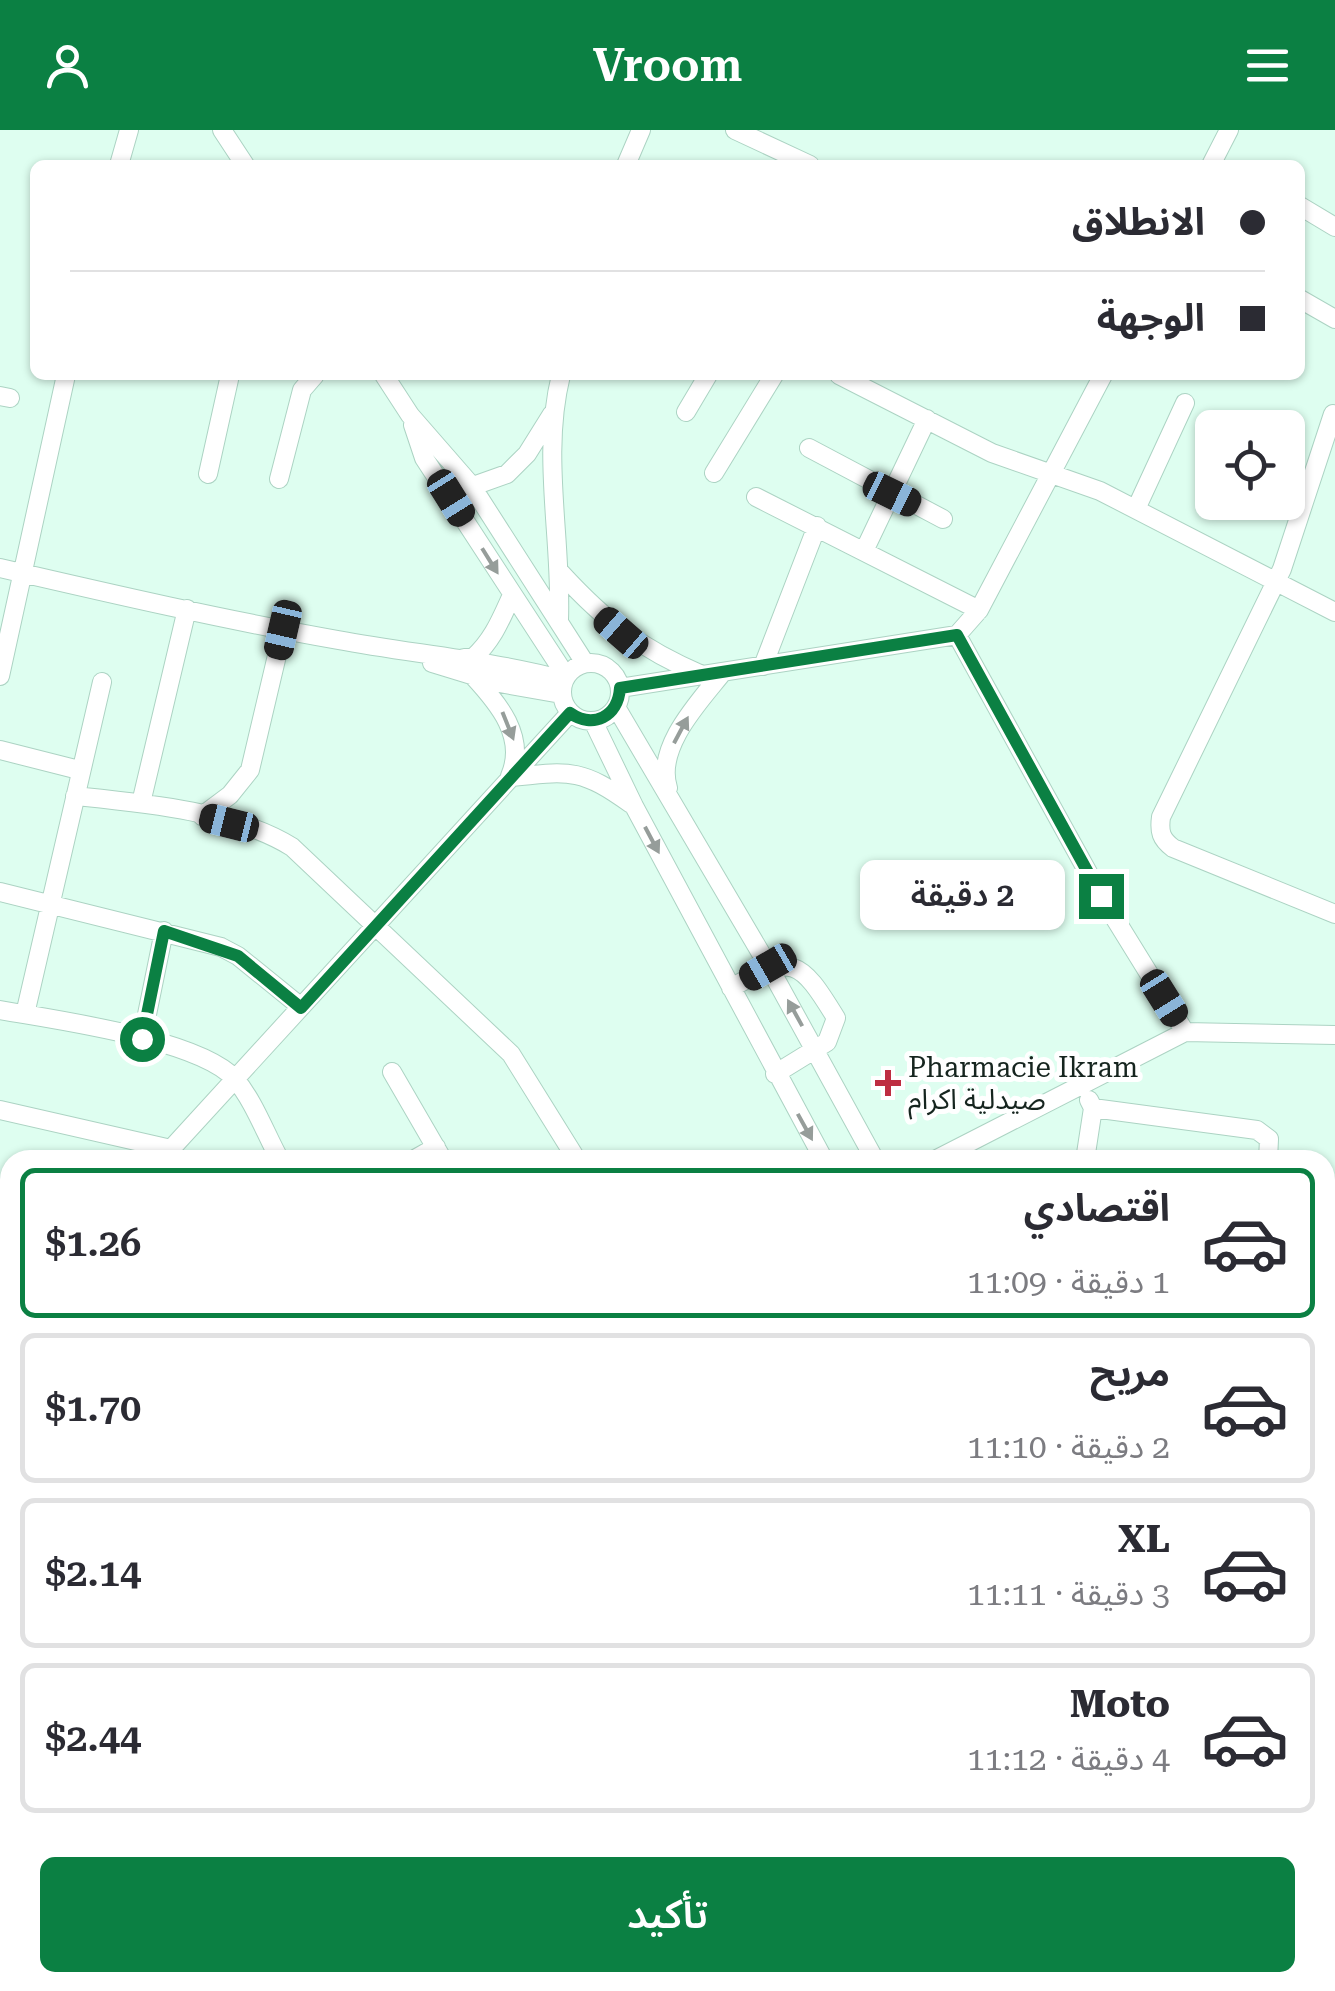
<!DOCTYPE html>
<html lang="ar">
<head>
<meta charset="utf-8">
<style>
  :root { --surface:#fff; --page:#f7f7f7; --text:#2b2b33; --muted:#7c7c81; --line:#e1e1e2; --accent:#0b8043 }
  body { margin:0; font-family:"Roboto Serif","Noto Sans Arabic",serif; background:var(--page); color:var(--text); direction:rtl; height:100vh; display:flex; flex-direction:column; font-size:38px; white-space:nowrap }
  * { box-sizing:border-box; margin:0 }
  p { font-size:32px; color:var(--muted) }
  .icon { flex:none; width:55px; height:55px; fill:none; stroke:currentColor; stroke-width:2; stroke-linecap:round; stroke-linejoin:round }
  .map { position:relative; flex:1; overflow:hidden; direction:ltr }
  .sheet { position:absolute; left:0px; top:1020px; width:1335px; height:842px; display:flex; flex-direction:column; background:var(--surface); border-radius:30px 30px 0 0; box-shadow:0 2px 8px #0004; direction:rtl }
  .sheet>* { flex:none }
  .guide { position:absolute; left:30px; top:30px; width:1275px; height:220px; border-radius:15px; box-shadow:0 2px 8px #0004; direction:rtl; display:grid; align-content:center; height:220px; padding:0 40px; background:var(--surface) }
  .buttons { position:absolute; left:1195px; top:280px; display:grid; gap:20px }
  .buttons a { display:grid; place-items:center; width:110px; height:110px; border-radius:15px; background:var(--surface); box-shadow:0 2px 8px #0004; font-size:50px }
  .end { position:absolute; width:45px; height:45px; margin:-22px; border:12px solid #0b8043; background:#fff; box-shadow:0 0 0 5px #fff }
  .from { border-radius:50% }
  .bubble { position:absolute; height:70px; border-radius:15px; background:var(--surface); box-shadow:0 2px 8px #0004; font-size:32px; font-weight:600; line-height:70px; text-align:center; direction:rtl }
  .car { position:absolute; width:30px; height:60px; margin:-30px -15px; border-radius:12px; box-shadow:0 0 8px 2px #0007; background:linear-gradient(#222 24%,#8ab4d8 0 40%,#222 0 76%,#8ab4d8 0 86%,#222 0) }
  .guide b { display:flex; align-items:center; gap:35px; height:95px; font-size:38px }
  .guide b+b { border-top:2px solid var(--line) }
  .guide i { width:25px; height:25px; background:var(--text) }
  ul { padding:18px 0 0; list-style:none }
  li { display:flex; align-items:center; gap:30px; height:150px; margin:0 20px 15px; padding:0 20px; border:5px solid var(--line); border-radius:15px }
  li div { flex:1 }
  li b { display:block; font-size:38px }
  li em { font-style:normal; font-weight:600 }
  li.active { border-color:var(--accent) }
  li>.icon { width:90px; height:90px; stroke-width:1.5 }
  .button { display:flex; gap:20px; margin-top:auto; padding:20px 40px }
  .button a { flex:1; height:115px; border-radius:15px; background:var(--accent); color:#fff; font-size:40px; font-weight:600; line-height:115px; text-align:center }
  header { display:flex; justify-content:space-between; align-items:center; height:130px; padding:0 40px; background:var(--accent); color:#fff; font-size:45px; font-weight:600 }
  .map>svg:first-child { display:block }
  .green { fill:#b1f6db }
  .building { fill:#b0d7c7 }
  .lines { fill:none; stroke-linecap:round; stroke-linejoin:round }
  .minor-casing { stroke:#acd3c3; stroke-width:20 }
  .minor { stroke:#fff; stroke-width:18 }
  .oneway { fill:#969d9a }
  .route { stroke:#0b8043; stroke-width:12 }
  .poi-dot { fill:#be2d41; stroke:#fff; stroke-width:4 }
  .labels { text-anchor:middle; stroke-width:10; stroke-linejoin:round; paint-order:stroke }
  .poi-label { font-size:28px; fill:#16251f; stroke:#fff; text-anchor:start }
</style>
</head>
<body>
<header><svg class="icon" aria-label="menu" viewBox="0 0 24 24"><path d="M4 6h16M4 12h16M4 18h16"/></svg>Vroom<svg class="icon" aria-label="person" viewBox="0 0 24 24"><circle cx="12" cy="8" r="4"/><path d="M4 21q1-7 8-7t8 7"/></svg></header>
<div class="map">
<svg width="1335" height="1861" viewBox="0 0 1335 1861">
  <rect width="100%" height="100%" fill="#defef0"/>
  <!-- green -->
  <path class="green" d="M1325,1238L1335,1240V1679L1325,1664Z"/>
  <!-- building -->
  <path class="building" d="M1102,1021L1155,1028V1030H1099Z"/>
  <g class="lines">
    <defs>
      <path id="minor" d="M222,0L245,35
        M735,0L810,35
        M119,35L129,0
        M626,35L641,0
        M1211,35L1229,0
        M1300,76L1335,97
        M1300,169L1335,189
        M384,245L410,285L471,355L585,533
        M839,245L992,323L1100,361L1335,482
        M0,266L10,268
        M686,282L708,245
        M1333,284L1282,439L1161,687C1159,702 1161,709 1173,718L1335,784
        M413,295L424,328L566,546
        M809,318L943,389
        M714,343L774,245
        M208,344L230,245
        M279,349L302,260L315,245
        M462,360L507,344L527,324L552,284
        M756,367L979,480
        M1136,379L1185,273
        M865,419L927,289
        M0,438C112,464 225,490 338,510C413,524 489,530 564,550
        M561,443C606,492 641,519 702,545
        M559,490C562,408 541,325 561,245
        M957,505L1101,766L1185,902
        M464,528H473C493,510 501,489 512,465
        M562 562a29 29 0 1 1 58 0a29 29 0 1 1-58 0Z
        M432,533L494,552L561,564
        M763,536L817,396
        M0,546L66,245
        M473,546C498,573 527,607 510,646
        M620,558L957,505L979,480L1103,245
        M616,577L769,837L875,1030
        M593,591L634,676L824,1030
        M0,620L79,640
        M511,647C570,641 581,638 631,674
        M668,658C655,617 700,571 723,542
        M75,666C143,673 234,681 292,717L511,924L577,1030
        M141,673L187,479
        M202,686L230,665L250,640L283,500
        M0,762L221,817L238,826L301,877
        M731,858C792,823 800,829 836,888L827,912L775,944
        M0,880C55,890 199,909 235,949C254,971 266,1005 280,1030
        M25,884L102,552
        M142,909L164,801
        M392,942L443,1030
        M1093,978L1257,1000L1269,1009L1268,1030
        M0,980L171,1019
        M171,1019L570,583
        M413,1030L436,1017
        M935,1030L1185,902L1335,905
        M1085,1030L1093,978L1089,970
        M0,1428L10,1424
        M0,1527L10,1522
        M0,1556L10,1574
        M1325,1844L1335,1860
        M161,1852L166,1861
        M970,1852L974,1861
        M1149,1852L1154,1861
        M1240,1852L1244,1861
        M1294,1852L1301,1861
        M29,1861L32,1852
        M891,1861L907,1852
        M1085,1861L1102,1852"/>
    </defs>
    <!-- minor casing -->
    <use href="#minor" class="minor-casing"/>
    <!-- minor -->
    <use href="#minor" class="minor"/>
  </g>
  <!-- one-way arrows -->
  <defs><path id="oneway-solid" d="M-6-.8H1V-3.2L6.5 0L1 3.2V.8H-6Z" transform="scale(2.5)"/></defs>
  <g class="oneway">
    <use href="#oneway-solid" transform="translate(490 431) rotate(58)"/>
    <use href="#oneway-solid" transform="translate(508 596) rotate(68)"/>
    <use href="#oneway-solid" transform="translate(681 600) rotate(-62)"/>
    <use href="#oneway-solid" transform="translate(652 710) rotate(62)"/>
    <use href="#oneway-solid" transform="translate(795 883) rotate(-119)"/>
    <use href="#oneway-solid" transform="translate(805 997) rotate(61)"/>
  </g>
  <g class="lines">
    <!-- route -->
    <path class="route" d="M142,909L164,801L238,826L301,878L570,583C593,599 618,587 620,558L957,505L1101,766"/>
  </g>
  <!-- markers -->
  <path class="poi-dot" d="M883 938h10v10h10v10h-10v10h-10v-10h-10v-10h10z"/>
  <g class="labels">
    <!-- poi labels -->
    <g class="poi-label">
      <text x="908" y="947">Pharmacie Ikram<tspan x="908" dy="32">صيدلية اكرام</tspan></text>
    </g>
  </g>
</svg>
<div class="buttons">
<a><svg class="icon" aria-label="locate" viewBox="0 0 24 24"><circle cx="12" cy="12" r="6"/><path d="M12 2v4M12 18v4M2 12h4M18 12h4"/></svg></a>
</div>
<i class="end from" style="left:142px;top:909px"></i>
<i class="end" style="left:1101px;top:766px"></i>
<div class="bubble" style="left:860px;top:730px;width:205px">2 دقيقة</div>
<i class="car" style="left:892px;top:364px;rotate:116deg"></i>
<i class="car" style="left:451px;top:368px;rotate:148deg"></i>
<i class="car" style="left:283px;top:500px;rotate:193deg"></i>
<i class="car" style="left:621px;top:503px;rotate:311deg"></i>
<i class="car" style="left:229px;top:693px;rotate:284deg"></i>
<i class="car" style="left:768px;top:837px;rotate:240deg"></i>
<i class="car" style="left:1164px;top:868px;rotate:148deg"></i>
<div class="guide">
<b><i class="from"></i>الانطلاق</b>
<b><i></i>الوجهة</b>
</div>
<section class="sheet">
<ul>
<li class="active"><svg class="icon" aria-label="car" viewBox="0 0 24 24"><path d="M5 17H2v-5l4-1 3-4h7l3 4 3 1v5h-3M9 17h6M6 11h13"/><circle cx="7" cy="17" r="2"/><circle cx="17" cy="17" r="2"/></svg><div><b>اقتصادي</b><p>1 دقيقة · 11:09</p></div><em>$1.26</em></li>
<li><svg class="icon" aria-label="car" viewBox="0 0 24 24"><path d="M5 17H2v-5l4-1 3-4h7l3 4 3 1v5h-3M9 17h6M6 11h13"/><circle cx="7" cy="17" r="2"/><circle cx="17" cy="17" r="2"/></svg><div><b>مريح</b><p>2 دقيقة · 11:10</p></div><em>$1.70</em></li>
<li><svg class="icon" aria-label="car" viewBox="0 0 24 24"><path d="M5 17H2v-5l4-1 3-4h7l3 4 3 1v5h-3M9 17h6M6 11h13"/><circle cx="7" cy="17" r="2"/><circle cx="17" cy="17" r="2"/></svg><div><b>XL</b><p>3 دقيقة · 11:11</p></div><em>$2.14</em></li>
<li><svg class="icon" aria-label="car" viewBox="0 0 24 24"><path d="M5 17H2v-5l4-1 3-4h7l3 4 3 1v5h-3M9 17h6M6 11h13"/><circle cx="7" cy="17" r="2"/><circle cx="17" cy="17" r="2"/></svg><div><b>Moto</b><p>4 دقيقة · 11:12</p></div><em>$2.44</em></li>
</ul>
<div class="button"><a>تأكيد</a></div>
</section>
</div>
</body>
</html>
